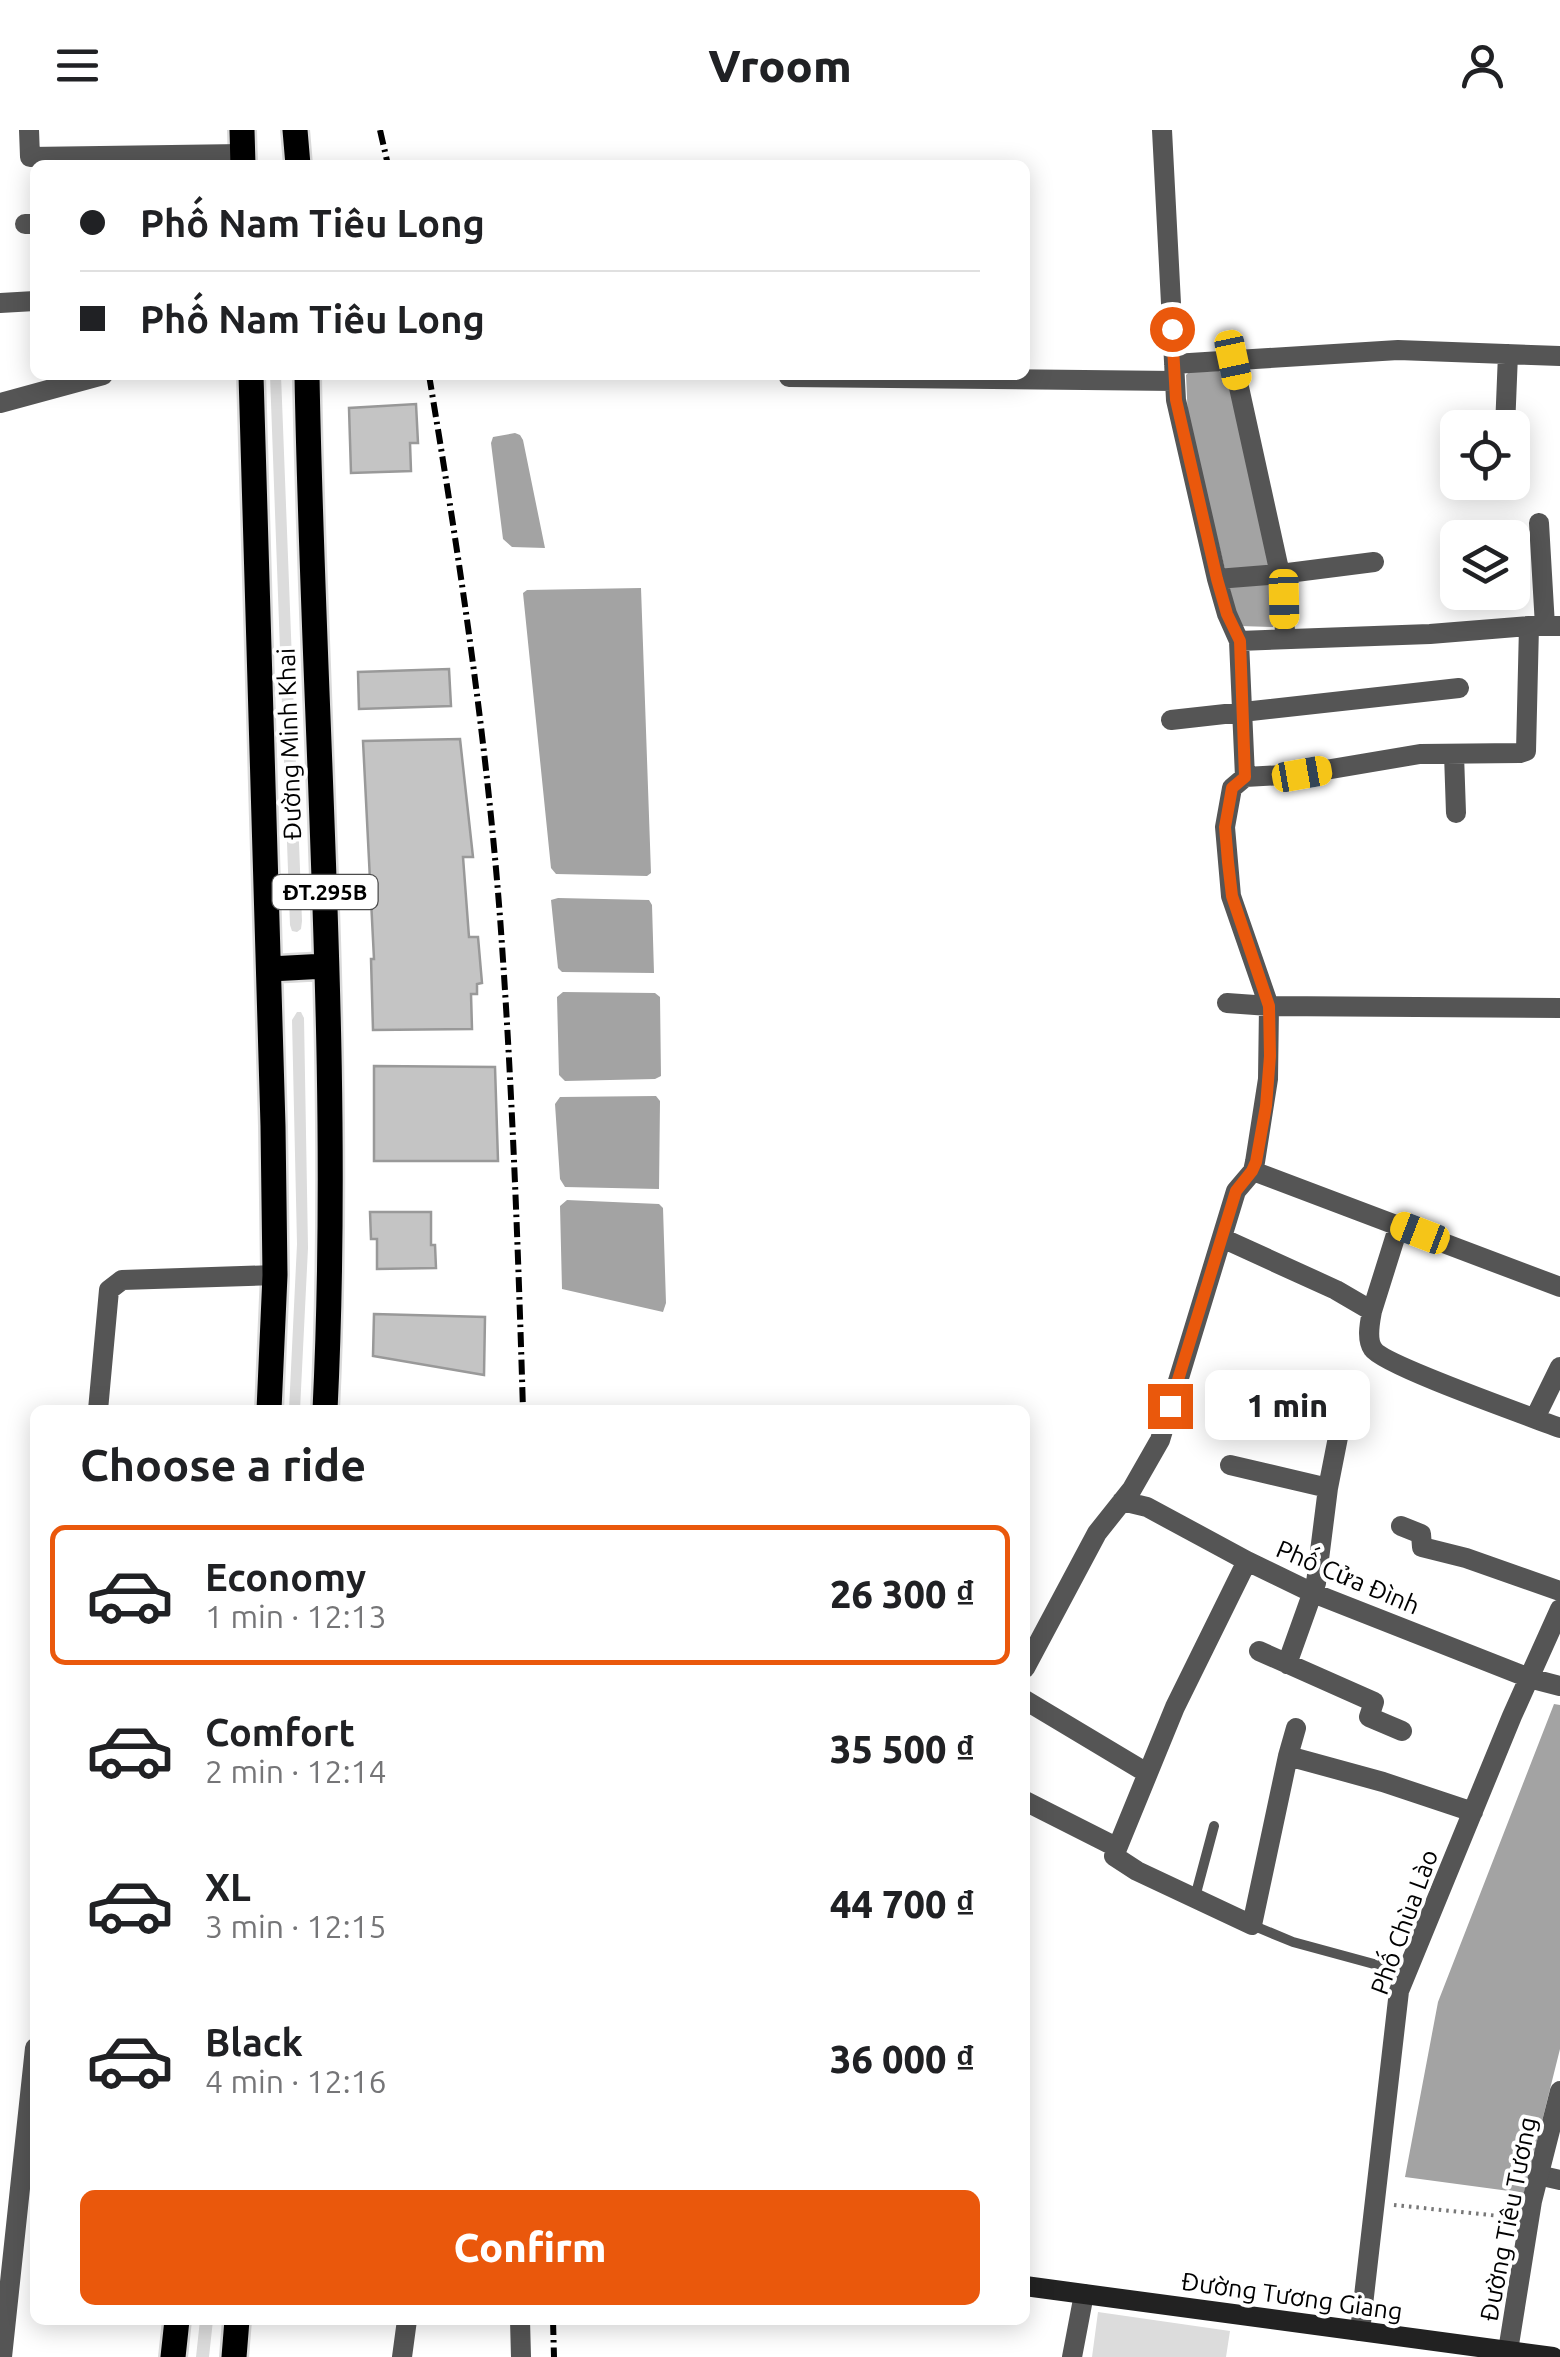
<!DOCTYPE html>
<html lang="en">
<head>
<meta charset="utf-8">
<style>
  :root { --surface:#fff; --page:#f6f6f6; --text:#202124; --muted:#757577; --line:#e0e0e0; --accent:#ea580c }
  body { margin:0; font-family:Ubuntu,sans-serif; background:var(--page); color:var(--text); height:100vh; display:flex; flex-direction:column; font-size:38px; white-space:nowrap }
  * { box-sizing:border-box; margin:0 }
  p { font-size:32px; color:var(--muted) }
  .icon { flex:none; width:55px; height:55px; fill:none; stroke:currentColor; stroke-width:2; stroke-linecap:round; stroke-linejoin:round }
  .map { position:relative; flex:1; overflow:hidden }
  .side { position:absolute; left:30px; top:1275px; width:1000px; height:920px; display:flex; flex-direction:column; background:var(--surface); border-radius:15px; box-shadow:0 5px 25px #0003 }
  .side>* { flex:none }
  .top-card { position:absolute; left:30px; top:30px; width:1000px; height:220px; border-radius:15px; box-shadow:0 5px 25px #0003; display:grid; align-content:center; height:220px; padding:0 50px; background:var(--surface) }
  .tools { position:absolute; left:1440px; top:280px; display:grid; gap:20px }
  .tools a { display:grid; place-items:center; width:90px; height:90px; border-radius:15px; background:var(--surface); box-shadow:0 5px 25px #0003; font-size:50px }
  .end { position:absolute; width:45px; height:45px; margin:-22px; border:12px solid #ea580c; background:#fff; box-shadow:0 0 0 5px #fff }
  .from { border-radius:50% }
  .bubble { position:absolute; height:70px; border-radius:15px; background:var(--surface); box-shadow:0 5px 25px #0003; font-size:32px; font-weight:800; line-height:70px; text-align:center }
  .car { position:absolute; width:30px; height:60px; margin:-30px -15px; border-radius:12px; box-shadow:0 0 8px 2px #0007; background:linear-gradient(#f5c518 24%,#345 0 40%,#f5c518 0 76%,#345 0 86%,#f5c518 0) }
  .top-card b { display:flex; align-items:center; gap:35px; height:95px; font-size:38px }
  .top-card b+b { border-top:2px solid var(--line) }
  .top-card i { width:25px; height:25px; background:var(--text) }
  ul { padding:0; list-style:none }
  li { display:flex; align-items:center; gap:30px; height:140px; margin:0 20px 15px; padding:0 30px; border:5px solid transparent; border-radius:15px }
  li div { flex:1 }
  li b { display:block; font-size:38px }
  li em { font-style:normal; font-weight:800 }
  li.active { border-color:var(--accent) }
  li>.icon { width:90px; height:90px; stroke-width:1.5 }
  h2 { padding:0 50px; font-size:45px; line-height:120px }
  .cta { display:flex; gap:20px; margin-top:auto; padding:20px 50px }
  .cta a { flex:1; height:115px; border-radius:15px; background:var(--accent); color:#fff; font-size:40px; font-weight:800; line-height:115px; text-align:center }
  header { display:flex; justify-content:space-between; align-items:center; height:130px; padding:0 50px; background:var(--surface); font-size:45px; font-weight:800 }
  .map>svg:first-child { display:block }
  .green { fill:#dcdcdc }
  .water { fill:#a3a3a3 }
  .building { fill:#c4c4c4; stroke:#999; stroke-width:2.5 }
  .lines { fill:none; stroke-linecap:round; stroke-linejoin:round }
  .primary-casing { stroke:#dbdbdb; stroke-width:30 }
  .path { stroke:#777; stroke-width:4; stroke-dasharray:2.5 5; stroke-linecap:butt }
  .service { stroke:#555; stroke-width:10 }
  .minor { stroke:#555; stroke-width:20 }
  .tertiary { stroke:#555; stroke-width:20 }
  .secondary { stroke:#222; stroke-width:20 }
  .primary { stroke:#000; stroke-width:25 }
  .rail { stroke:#000; stroke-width:6; stroke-dasharray:15 5 2.5 5; stroke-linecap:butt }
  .route { stroke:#ea580c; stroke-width:12 }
  .labels { text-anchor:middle; stroke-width:8; stroke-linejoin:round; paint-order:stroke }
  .shield { fill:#fff; stroke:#4c4c4c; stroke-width:2.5 }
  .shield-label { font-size:22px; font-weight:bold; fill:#000 }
  .street-label { font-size:25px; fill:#000; stroke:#fff }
</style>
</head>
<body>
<header><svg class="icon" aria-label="menu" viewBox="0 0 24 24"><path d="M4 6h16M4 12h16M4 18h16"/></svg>Vroom<svg class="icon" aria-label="person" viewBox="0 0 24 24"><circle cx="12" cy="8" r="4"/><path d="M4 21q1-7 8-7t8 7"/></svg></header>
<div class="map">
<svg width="1560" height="2227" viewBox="0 0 1560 2227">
  <rect width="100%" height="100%" fill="#fff"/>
  <!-- green -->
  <path class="green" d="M270,245H281L302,791L301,799L297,802L292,801L290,795Z
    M297,882H301L304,888L308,1118L300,1280H289L297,1114L292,890Z
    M1098,2182L1230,2201L1226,2227H1092Z
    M200,2190H213L209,2227H196Z"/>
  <!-- water -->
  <path class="water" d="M1219,241L1229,248L1273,439L1278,487L1273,497L1239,496L1188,290L1186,245L1189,242Z
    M515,303L520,305L523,310L545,418L512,417L503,409L491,313L493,307Z
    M641,458L651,743L647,746L556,744L551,738L523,463L527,460Z
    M558,768L649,770L652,775L654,843L562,842L558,838L551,770Z
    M563,862L655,863L660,867L661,946L655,949L565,951L559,945L557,867Z
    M656,966L660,971L659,1059L565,1057L560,1049L555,974L560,967Z
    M567,1070L659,1074L663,1078L666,1173L663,1182L562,1159L560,1076Z
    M1554,1574L1560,1575V1919L1524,2063L1405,2047L1438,1872Z"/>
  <!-- building -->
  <path class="building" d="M416,274L418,313H410L411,341L351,343L349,278Z
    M449,539L451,576L359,579L358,542Z
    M460,609L473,727H463L469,807H478L482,853L477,854V864H471L472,899L373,900L371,829H374L363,611Z
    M374,936L495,937L498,1031H374Z
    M370,1082H431V1115H435L436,1138L377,1139V1109H371Z
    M374,1184L485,1187L484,1245L373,1226Z"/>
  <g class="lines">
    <defs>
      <path id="primary" d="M242,0L243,35
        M295,0L298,35
        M251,245L273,996L275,1145L269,1280
        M307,245C313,590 342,935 325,1280
        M270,839L326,836
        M173,2227L177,2190
        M234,2227L237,2190"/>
    </defs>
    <!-- primary casing -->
    <use href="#primary" class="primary-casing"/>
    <!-- path -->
    <path class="path" d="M1394,2075L1509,2087"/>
    <!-- service -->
    <path class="service" d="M1195,1767L1214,1696
      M1252,1795L1293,1812L1407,1843"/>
    <!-- minor -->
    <path class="minor" d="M29,0L30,27L242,24
      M25,94H35
      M0,173L35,171
      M1233,230L1280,444L1284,469L1285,509
      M1174,234L1398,220L1560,226
      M789,247L1175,251
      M1505,298L1508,224
      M1539,393L1545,496
      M1217,449L1280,444L1374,432
      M1239,511L1430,504L1529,496H1560
      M1171,590L1459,558
      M1454,624L1456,683
      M1245,647L1302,644L1420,624L1520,623L1526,621L1529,496
      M1227,873L1269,876L1560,878
      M1253,1041L1560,1157
      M1222,1108L1336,1160L1372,1181C1370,1192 1366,1209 1373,1219C1383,1235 1532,1287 1560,1298
      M1372,1181L1399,1095
      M98,1280L109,1160L122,1150L275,1145
      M1535,1288L1560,1237
      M1230,1335L1328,1358
      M1122,1371L1147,1377L1247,1431L1313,1463L1529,1548L1560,1556
      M1401,1396L1421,1404L1422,1417L1466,1428L1560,1461
      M1247,1431L1175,1577L1114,1726L1137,1741L1252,1795L1288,1626L1296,1598
      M1259,1521L1374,1572L1369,1587L1402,1601
      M1287,1534L1316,1453L1328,1358L1341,1292
      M1025,1538L1097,1403L1132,1359L1160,1310L1236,1061L1253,1041L1255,1032L1268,949L1269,876L1231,766L1225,697L1232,658L1245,647L1239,511L1227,484L1217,449L1176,270L1162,0
      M1025,1570L1147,1643
      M1288,1626L1383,1652L1473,1682
      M1025,1671L1116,1717
      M1538,2045L1560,2050
      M520,2190L521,2227
      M1360,2201L1399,1861L1512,1586L1560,1479
      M2,2227L35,1918
      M402,2227L407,2190
      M1072,2227L1084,2164"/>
    <!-- tertiary -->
    <path class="tertiary" d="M0,273L103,245
      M1507,2227L1532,2071L1560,1961"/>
    <!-- secondary -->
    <path class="secondary" d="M1025,2156L1553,2227"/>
    <!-- primary -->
    <use href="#primary" class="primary"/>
    <!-- rail -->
    <path class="rail" d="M380,0L388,35
      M429,245C459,425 486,605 500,787C512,951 518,1115 523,1280
      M553,2190L554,2227"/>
  </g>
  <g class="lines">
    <!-- route -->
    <path class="route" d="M1170,1276L1236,1061L1252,1041L1256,1032L1266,976L1270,926L1269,876L1232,766L1228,732L1225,697L1232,658L1245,647L1240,511L1227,484L1217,449L1176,270L1172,199"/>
  </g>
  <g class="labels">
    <!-- shield labels -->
    <rect class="shield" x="272.5" y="745" width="105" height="34" rx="8"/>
    <g class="shield-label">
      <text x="325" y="770">ĐT.295B</text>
    </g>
    <!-- street labels -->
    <g class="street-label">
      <text transform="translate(289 614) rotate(-92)" y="9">Đường Minh Khai</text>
      <text transform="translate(1348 1447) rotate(23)" y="9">Phố Cửa Đình</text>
      <text transform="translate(1404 1792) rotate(-70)" y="9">Phố Chùa Lào</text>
      <text transform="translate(1508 2089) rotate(-79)" y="9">Đường Tiêu Tương</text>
      <text transform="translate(1292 2166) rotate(8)" y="9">Đường Tương Giang</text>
    </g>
  </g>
</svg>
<div class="tools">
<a><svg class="icon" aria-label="locate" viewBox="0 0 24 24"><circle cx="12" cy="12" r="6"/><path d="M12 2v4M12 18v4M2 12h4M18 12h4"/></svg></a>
<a><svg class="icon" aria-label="layers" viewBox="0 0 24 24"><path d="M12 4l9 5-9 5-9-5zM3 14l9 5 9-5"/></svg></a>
</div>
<i class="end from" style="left:1172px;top:199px"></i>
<i class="end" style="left:1170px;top:1276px"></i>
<div class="bubble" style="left:1205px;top:1240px;width:165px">1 min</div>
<i class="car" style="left:1233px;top:230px;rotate:168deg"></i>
<i class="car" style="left:1284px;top:469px;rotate:179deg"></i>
<i class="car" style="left:1302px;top:644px;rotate:80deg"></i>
<i class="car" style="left:1420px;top:1103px;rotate:291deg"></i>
<div class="top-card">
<b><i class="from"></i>Phố Nam Tiêu Long</b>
<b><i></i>Phố Nam Tiêu Long</b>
</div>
<section class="side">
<h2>Choose a ride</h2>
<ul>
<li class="active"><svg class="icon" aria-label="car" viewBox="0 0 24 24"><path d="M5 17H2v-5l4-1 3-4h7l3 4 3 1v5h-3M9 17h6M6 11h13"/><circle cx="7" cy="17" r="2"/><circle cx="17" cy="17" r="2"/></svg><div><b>Economy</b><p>1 min · 12:13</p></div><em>26 300 ₫</em></li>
<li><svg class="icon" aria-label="car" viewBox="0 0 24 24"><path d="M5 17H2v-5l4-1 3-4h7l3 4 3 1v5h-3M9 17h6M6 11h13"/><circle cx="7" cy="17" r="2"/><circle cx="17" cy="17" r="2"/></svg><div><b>Comfort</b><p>2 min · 12:14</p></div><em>35 500 ₫</em></li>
<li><svg class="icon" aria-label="car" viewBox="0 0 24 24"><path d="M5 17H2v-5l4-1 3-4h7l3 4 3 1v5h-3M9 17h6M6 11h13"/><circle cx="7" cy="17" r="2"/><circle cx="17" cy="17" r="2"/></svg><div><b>XL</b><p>3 min · 12:15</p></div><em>44 700 ₫</em></li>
<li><svg class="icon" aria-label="car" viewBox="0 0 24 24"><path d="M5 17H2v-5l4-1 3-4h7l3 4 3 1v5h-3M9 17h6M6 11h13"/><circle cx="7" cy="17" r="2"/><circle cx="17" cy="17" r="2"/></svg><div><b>Black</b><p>4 min · 12:16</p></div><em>36 000 ₫</em></li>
</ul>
<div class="cta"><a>Confirm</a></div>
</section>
</div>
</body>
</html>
